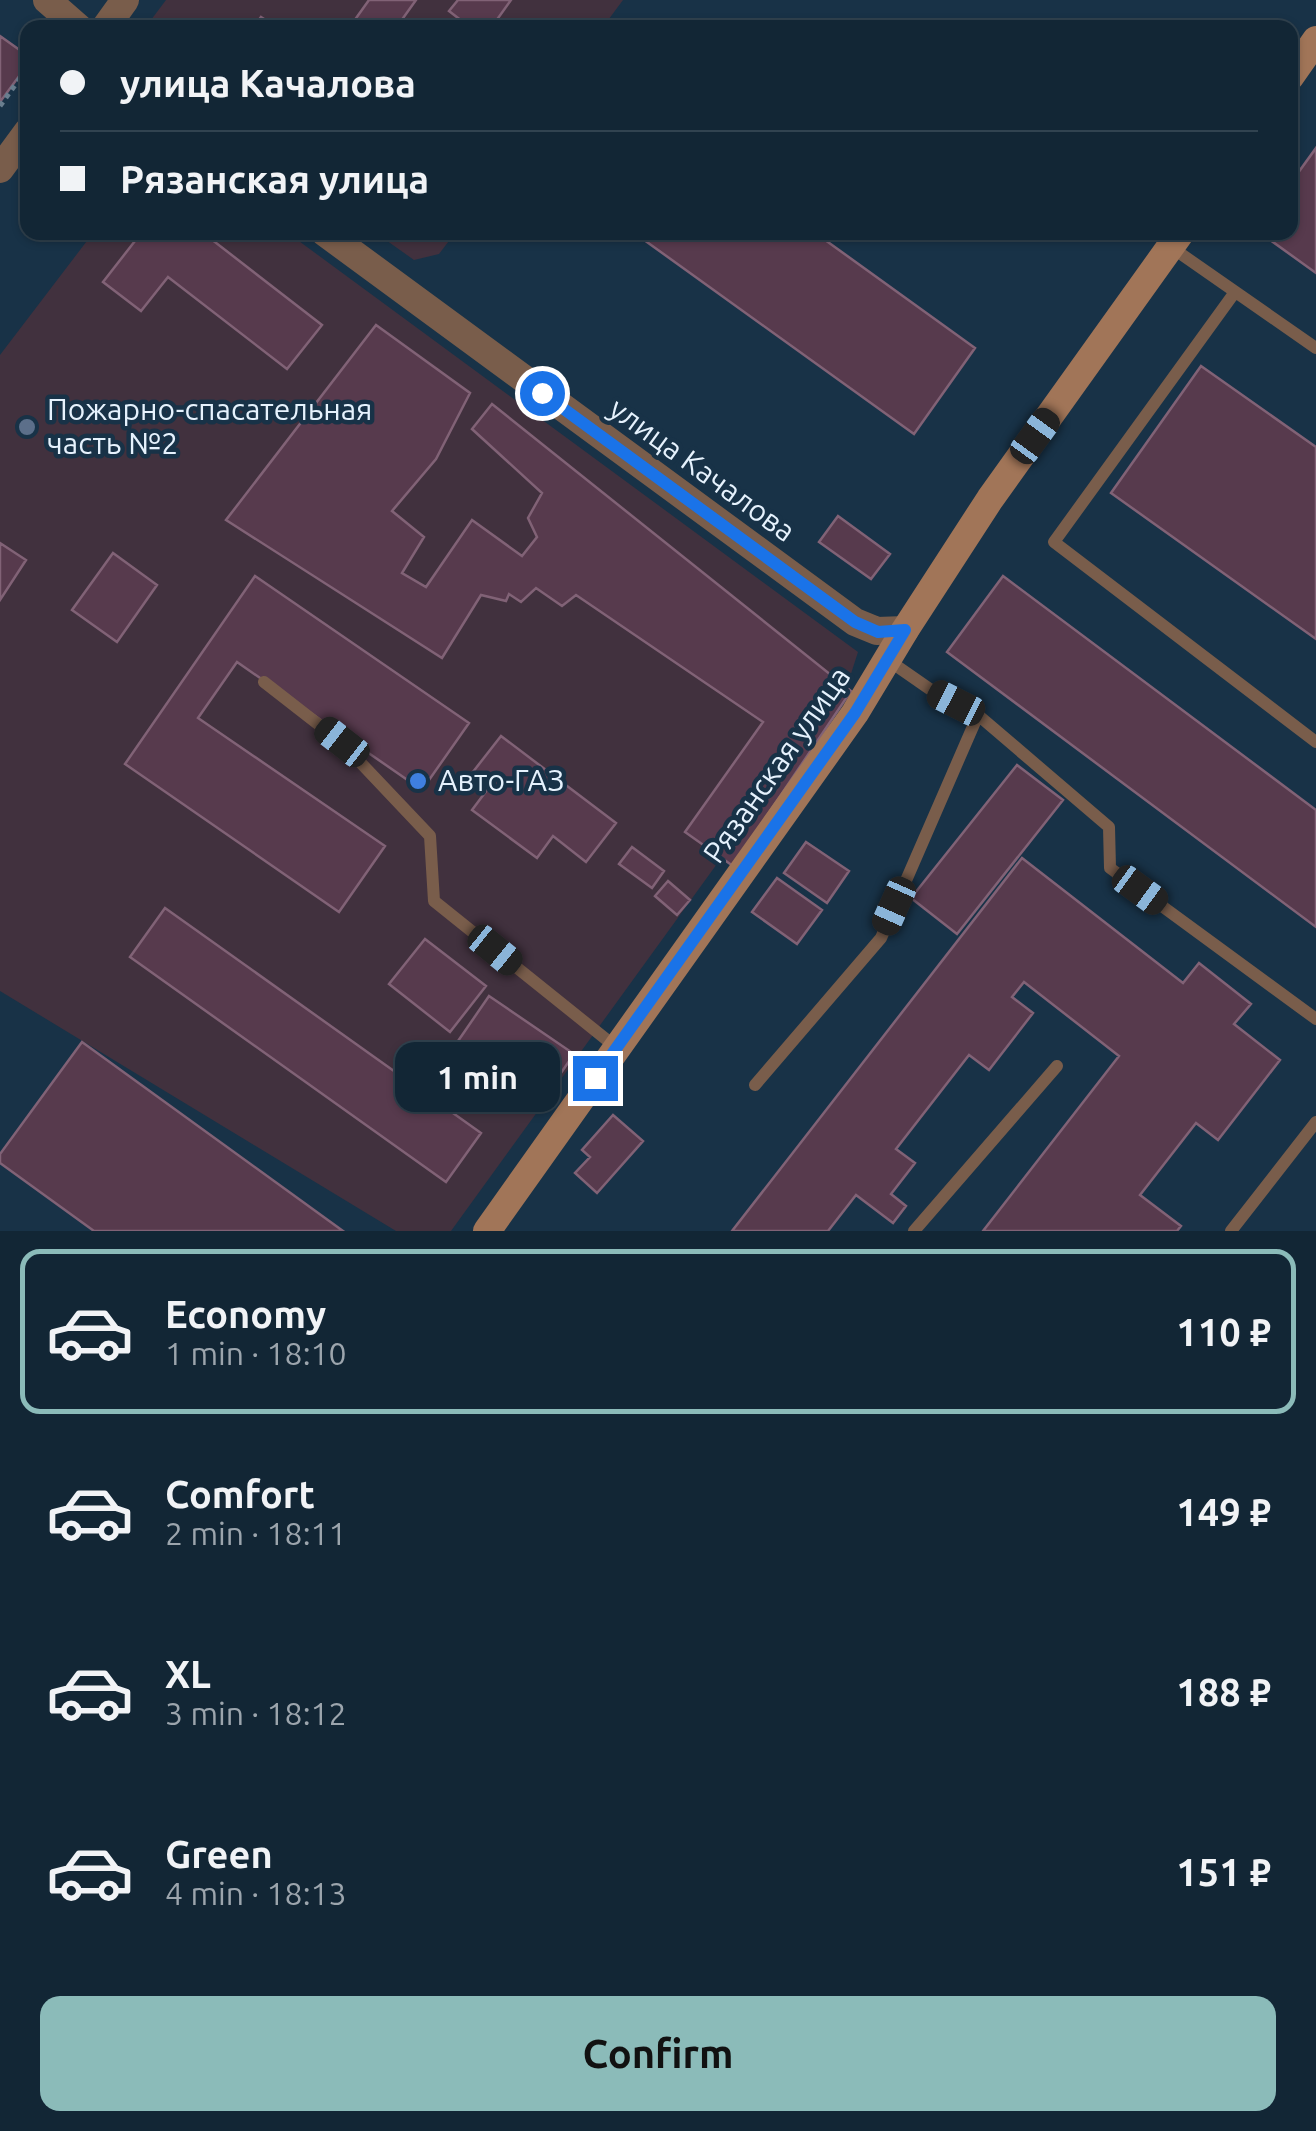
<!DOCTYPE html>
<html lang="en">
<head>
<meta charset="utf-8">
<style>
  :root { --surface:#122635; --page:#1f3241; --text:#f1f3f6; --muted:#9ca5ad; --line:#314350; --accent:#8bbbb9 }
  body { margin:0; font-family:Ubuntu,sans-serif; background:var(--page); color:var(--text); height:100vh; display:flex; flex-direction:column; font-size:38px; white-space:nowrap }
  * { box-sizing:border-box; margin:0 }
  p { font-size:32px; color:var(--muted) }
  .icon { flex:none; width:55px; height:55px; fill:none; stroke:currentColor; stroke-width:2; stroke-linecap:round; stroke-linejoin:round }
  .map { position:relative; height:1231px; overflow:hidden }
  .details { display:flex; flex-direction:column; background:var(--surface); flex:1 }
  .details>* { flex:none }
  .banner { position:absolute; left:20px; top:20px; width:1278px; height:220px; border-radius:20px; box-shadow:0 2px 8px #0004,0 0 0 2px var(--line); display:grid; align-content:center; height:220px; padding:0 40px; background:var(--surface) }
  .end { position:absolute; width:45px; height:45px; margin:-22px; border:12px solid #1a73e8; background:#fff; box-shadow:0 0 0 5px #fff }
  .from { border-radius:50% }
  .bubble { position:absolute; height:70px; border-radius:20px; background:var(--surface); box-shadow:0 2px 8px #0004,0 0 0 2px var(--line); font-size:32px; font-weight:700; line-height:70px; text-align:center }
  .car { position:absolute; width:30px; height:60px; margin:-30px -15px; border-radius:12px; box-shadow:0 0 8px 2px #0007; background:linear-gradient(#222 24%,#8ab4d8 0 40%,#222 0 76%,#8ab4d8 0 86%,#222 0) }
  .banner b { display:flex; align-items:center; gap:35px; height:95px; font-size:38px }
  .banner b+b { border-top:2px solid var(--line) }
  .banner i { width:25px; height:25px; background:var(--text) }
  ul { padding:18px 0 0; list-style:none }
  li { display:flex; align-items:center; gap:30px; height:165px; margin:0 20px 15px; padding:0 20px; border:5px solid transparent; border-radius:20px }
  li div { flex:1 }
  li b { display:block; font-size:38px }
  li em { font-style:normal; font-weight:700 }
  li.current { border-color:var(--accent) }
  li>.icon { width:90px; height:90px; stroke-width:1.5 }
  .cta { display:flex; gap:20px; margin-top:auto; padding:20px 40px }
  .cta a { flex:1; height:115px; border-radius:20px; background:var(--accent); color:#111; font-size:40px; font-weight:700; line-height:115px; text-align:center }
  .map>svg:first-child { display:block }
  .commercial { fill:#41313e }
  .building { fill:#573a4d; stroke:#816276; stroke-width:2.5 }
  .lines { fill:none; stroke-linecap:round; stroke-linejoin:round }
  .path { stroke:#697e8f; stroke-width:5; stroke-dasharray:5 5; stroke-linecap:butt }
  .service { stroke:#795d4b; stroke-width:12 }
  .tertiary { stroke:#795d4b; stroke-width:28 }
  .secondary { stroke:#a17558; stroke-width:28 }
  .route { stroke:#1a73e8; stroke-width:12 }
  .service-dot { fill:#5c6f8a; stroke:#183247; stroke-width:4 }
  .shop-dot { fill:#3f7fe0; stroke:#183247; stroke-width:4 }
  .labels { text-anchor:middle; stroke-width:9; stroke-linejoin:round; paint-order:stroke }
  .poi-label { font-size:30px; fill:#e6f2fd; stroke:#183247; text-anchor:start }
  .street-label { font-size:30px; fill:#e6f2fd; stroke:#183247 }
</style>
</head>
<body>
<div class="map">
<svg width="1316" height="1231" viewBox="0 0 1316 1231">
  <rect width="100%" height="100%" fill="#183247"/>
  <!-- commercial -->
  <path class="commercial" d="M166,0H623L603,27L145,28Z
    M93,233H288L858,652L848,683L451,1231H396L0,991V355Z
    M376,233H455L439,254L414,260Z"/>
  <!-- building -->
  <path class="building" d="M369,0H416L396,28H349Z
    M458,0H511L491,28H471L449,11Z
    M261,17L275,26L274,28H253Z
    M0,36L28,56V64L0,102Z
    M1316,148V273L1259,232H1290V184Z
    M142,232H202L322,325L287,369L168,277L141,311L103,282Z
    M633,232H814L975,348L914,434Z
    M376,325L470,393L436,459L392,511L424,537L402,573L426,587L472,520L522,556L537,537L528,518L542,493L472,429L492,404L851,691L733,866L685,832L763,722L576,595L562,606L536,588L521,602L509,594L506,601L481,595L442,658L226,520Z
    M1201,366L1316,447V639L1111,493Z
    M838,516L890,554L871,579L819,542Z
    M0,543L26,560L0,600Z
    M113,553L157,585L117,642L72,610Z
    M255,576L469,723L422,790L237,662L198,718L385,846L339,912L125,764Z
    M1003,576L1316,810V927L947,652Z
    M501,736L616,823L586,862L553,836L537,858L472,810L487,790L469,777Z
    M1017,765L1063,800L957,934L911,898Z
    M806,842L849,871L827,903L784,873Z
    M632,847L664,871L652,888L619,864Z
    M1022,858L1183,983L1199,963L1251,1004L1234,1024L1280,1060L1218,1140L1196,1123L1140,1195L1181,1226L1177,1231H983L1119,1056L1024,982L1012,997L1033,1013L989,1070L969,1055L896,1149L915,1163L891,1194L906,1206L893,1223L856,1195L828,1231H732Z
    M777,878L822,910L797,944L752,912Z
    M668,881L690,900L677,915L655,896Z
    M165,908L481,1133L446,1182L130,957Z
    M425,939L486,986L450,1032L389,984Z
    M489,996L574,1054L541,1102L456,1044Z
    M82,1042L343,1231H94L0,1163V1154Z
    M613,1115L643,1141L597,1193L575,1173L590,1157L582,1150Z"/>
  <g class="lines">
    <!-- path -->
    <path class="path" d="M0,106L28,67"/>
    <!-- service -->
    <path class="service" d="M1171,247L1316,348
      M1235,292L1054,542L1316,742
      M888,660L934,692L978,715L1109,827L1110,868L1316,1019
      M264,682L341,742L430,836L434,901L617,1048
      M755,1085L881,938L978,715
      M914,1231L1057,1066
      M1231,1231L1316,1122"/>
    <!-- tertiary -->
    <path class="tertiary" d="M47,0L79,28
      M105,28L125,0
      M0,169L28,131
      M324,232L855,622L877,631L905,630"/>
    <!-- secondary -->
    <path class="secondary" d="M1290,77L1316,40
      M487,1231L855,713L905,630L990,499L1181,232"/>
  </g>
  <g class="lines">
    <!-- route -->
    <path class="route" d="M542,393L855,622L878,632L905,630L855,713L595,1078"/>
  </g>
  <!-- markers -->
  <circle class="service-dot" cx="27" cy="427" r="10"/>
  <circle class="shop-dot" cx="418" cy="781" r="10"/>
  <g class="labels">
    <!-- poi labels -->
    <g class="poi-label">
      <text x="47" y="420">Пожарно-спасательная<tspan x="47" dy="34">часть №2</tspan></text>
      <text x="438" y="791">Авто-ГАЗ</text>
    </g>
    <!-- street labels -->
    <g class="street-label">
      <text transform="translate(702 470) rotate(36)" y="10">улица Качалова</text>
      <text transform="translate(777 765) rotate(-55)" y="10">Рязанская улица</text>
    </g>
  </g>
</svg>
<i class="end from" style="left:542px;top:393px"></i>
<i class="end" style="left:595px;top:1078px"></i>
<div class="bubble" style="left:395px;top:1042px;width:165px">1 min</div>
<i class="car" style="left:1035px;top:436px;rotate:36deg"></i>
<i class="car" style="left:956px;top:703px;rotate:297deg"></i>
<i class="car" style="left:342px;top:742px;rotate:308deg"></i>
<i class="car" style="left:1140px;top:890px;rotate:126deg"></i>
<i class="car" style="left:894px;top:906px;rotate:204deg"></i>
<i class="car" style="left:495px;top:950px;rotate:129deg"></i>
<div class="banner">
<b><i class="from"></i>улица Качалова</b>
<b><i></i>Рязанская улица</b>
</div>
</div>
<section class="details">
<ul>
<li class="current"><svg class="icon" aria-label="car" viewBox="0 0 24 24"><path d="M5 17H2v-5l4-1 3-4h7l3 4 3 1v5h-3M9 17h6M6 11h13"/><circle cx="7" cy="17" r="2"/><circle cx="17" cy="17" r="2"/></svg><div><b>Economy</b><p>1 min · 18:10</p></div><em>110 ₽</em></li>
<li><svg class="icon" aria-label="car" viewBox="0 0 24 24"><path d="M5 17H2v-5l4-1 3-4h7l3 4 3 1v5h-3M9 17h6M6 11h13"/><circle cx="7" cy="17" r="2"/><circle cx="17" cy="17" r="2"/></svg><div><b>Comfort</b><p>2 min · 18:11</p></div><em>149 ₽</em></li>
<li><svg class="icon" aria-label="car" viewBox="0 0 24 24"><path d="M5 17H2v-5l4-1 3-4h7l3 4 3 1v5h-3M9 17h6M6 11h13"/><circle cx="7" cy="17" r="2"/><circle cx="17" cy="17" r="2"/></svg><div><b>XL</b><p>3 min · 18:12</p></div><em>188 ₽</em></li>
<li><svg class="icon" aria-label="car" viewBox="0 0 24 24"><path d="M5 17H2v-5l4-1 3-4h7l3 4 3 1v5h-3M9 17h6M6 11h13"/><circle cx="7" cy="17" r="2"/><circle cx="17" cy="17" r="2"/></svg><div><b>Green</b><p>4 min · 18:13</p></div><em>151 ₽</em></li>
</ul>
<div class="cta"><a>Confirm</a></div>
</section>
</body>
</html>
